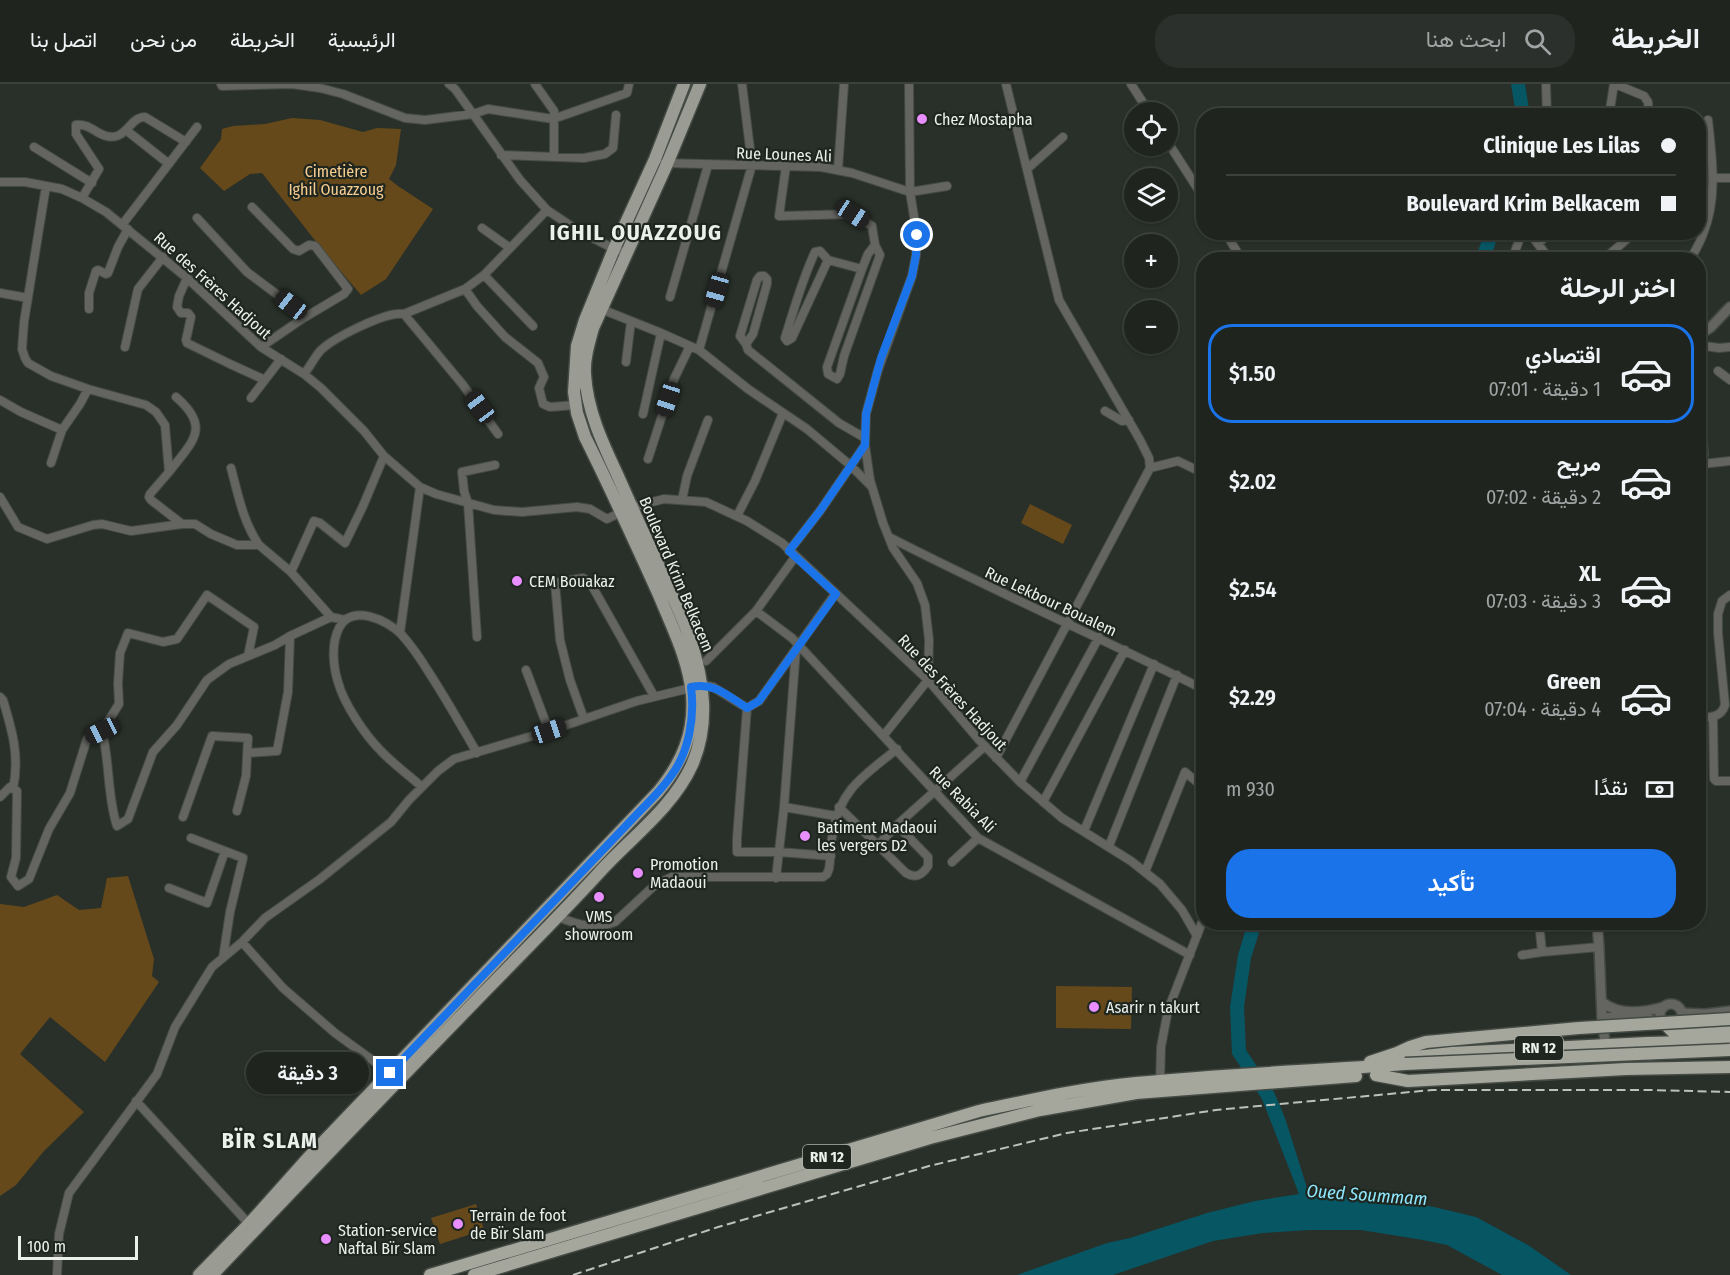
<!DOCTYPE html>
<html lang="ar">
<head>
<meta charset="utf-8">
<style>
  :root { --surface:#1f241f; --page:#2c302c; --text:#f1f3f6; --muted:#a1a4a4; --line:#3c413d; --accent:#1a73e8 }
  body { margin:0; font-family:"Fira Sans Condensed",Vazirmatn,sans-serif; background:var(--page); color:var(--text); direction:rtl; height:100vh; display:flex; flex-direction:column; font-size:22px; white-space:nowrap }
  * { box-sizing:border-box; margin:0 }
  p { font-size:20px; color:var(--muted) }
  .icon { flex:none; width:33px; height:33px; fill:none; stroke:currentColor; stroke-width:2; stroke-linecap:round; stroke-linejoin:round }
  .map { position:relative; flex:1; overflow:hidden; direction:ltr }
  .side { position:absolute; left:1196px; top:168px; width:510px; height:678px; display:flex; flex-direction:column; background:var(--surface); border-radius:24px; box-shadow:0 2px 4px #0004,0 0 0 2px var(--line); direction:rtl }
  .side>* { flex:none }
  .hud { position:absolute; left:1196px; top:24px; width:510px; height:132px; border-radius:24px; box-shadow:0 2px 4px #0004,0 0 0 2px var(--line); direction:rtl; display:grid; align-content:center; height:132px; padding:0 30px; background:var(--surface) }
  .buttons { position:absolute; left:1124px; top:18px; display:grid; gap:12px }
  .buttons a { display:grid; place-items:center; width:54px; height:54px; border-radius:50%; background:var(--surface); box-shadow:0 2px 4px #0004,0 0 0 2px var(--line); font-size:30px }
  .scale { position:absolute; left:18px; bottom:15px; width:120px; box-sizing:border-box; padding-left:6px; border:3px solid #ecf0ec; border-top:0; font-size:16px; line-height:21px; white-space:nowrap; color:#ecf0ec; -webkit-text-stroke:4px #1f261f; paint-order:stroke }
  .end { position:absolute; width:27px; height:27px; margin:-14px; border:8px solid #1a73e8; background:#fff; box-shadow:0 0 0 3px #fff }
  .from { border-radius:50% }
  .bubble { position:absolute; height:42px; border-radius:21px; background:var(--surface); box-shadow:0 2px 4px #0004,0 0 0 2px var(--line); font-size:20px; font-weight:600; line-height:42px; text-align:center; direction:rtl }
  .car { position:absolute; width:18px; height:36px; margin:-18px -9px; border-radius:8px; box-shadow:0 0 4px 2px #0007; background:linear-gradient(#222 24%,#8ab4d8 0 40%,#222 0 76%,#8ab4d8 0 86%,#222 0) }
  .hud b { display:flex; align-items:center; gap:21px; height:57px; font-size:22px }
  .hud b+b { border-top:2px solid var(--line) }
  .hud i { width:15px; height:15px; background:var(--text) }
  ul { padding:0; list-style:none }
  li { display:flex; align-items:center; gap:18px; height:99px; margin:0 12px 9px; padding:0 18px; border:3px solid transparent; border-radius:24px }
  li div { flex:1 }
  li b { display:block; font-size:22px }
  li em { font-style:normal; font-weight:600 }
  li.current { border-color:var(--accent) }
  li>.icon { width:54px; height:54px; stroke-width:1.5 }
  h2 { padding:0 30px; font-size:27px; line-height:72px }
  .pay { display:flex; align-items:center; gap:15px; height:66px; padding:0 30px; font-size:22px }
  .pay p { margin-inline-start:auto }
  .primary-button { display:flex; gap:12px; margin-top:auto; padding:12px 30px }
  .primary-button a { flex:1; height:69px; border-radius:24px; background:var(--accent); color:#fff; font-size:24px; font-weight:600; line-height:69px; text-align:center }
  header { display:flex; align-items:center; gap:36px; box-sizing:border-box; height:84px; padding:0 30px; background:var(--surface); border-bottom:2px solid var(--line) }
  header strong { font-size:28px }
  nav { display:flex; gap:33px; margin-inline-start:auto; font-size:21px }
  .search { width:420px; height:54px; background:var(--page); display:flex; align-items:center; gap:15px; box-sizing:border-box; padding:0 21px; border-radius:24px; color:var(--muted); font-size:22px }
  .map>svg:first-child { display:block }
  .green { fill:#66491a }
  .water { fill:#065664 }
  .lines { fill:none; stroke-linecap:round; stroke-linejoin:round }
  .minor-casing { stroke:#444b44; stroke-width:10 }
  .tertiary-casing { stroke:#444b44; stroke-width:12 }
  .primary-casing { stroke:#444b44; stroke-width:15 }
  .trunk-casing { stroke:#444b44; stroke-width:15 }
  .minor { stroke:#646560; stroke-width:8 }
  .tertiary { stroke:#646560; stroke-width:9 }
  .primary { stroke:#9a9b92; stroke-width:12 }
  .trunk { stroke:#a5a69c; stroke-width:12 }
  .rail { stroke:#bcc1bc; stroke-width:2; stroke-dasharray:9 4.5; stroke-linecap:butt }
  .trunk-bridge-casing { stroke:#444b44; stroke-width:15; stroke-linecap:butt }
  .trunk-bridge { stroke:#a5a69c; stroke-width:12 }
  .route { stroke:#1a73e8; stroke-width:8 }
  .poi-dot { fill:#e88eff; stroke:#1f261f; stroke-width:2 }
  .labels { text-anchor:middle; stroke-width:4.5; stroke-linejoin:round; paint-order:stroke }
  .shield { fill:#1f261f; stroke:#aeb3ae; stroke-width:1.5 }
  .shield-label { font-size:15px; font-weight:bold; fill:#ecf0ec }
  .poi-label { font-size:16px; fill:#ecf0ec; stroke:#1f261f; text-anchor:start }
  .street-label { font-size:16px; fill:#ecf0ec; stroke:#1f261f }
  .park-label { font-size:16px; fill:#f7cd91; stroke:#1f261f }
  .water-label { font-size:18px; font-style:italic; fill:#8fe7fd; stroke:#1f261f }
  .district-label { font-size:22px; font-weight:bold; letter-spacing:1.5px; fill:#ecf0ec; stroke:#1f261f }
</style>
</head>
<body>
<header>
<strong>الخريطة</strong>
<div class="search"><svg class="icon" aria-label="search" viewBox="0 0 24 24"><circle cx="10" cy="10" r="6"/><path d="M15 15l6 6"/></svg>ابحث هنا</div>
<nav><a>الرئيسية</a><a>الخريطة</a><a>من نحن</a><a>اتصل بنا</a></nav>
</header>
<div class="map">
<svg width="1730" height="1191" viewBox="0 0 1730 1191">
  <rect width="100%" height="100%" fill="#293029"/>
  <!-- green -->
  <path class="green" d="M292,34L320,36L363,48L377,44L401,45L396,81L389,95L398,102L433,125L386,195L361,211L321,164L262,89L250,90L224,107L200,84L221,55L222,45L233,42L265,40Z
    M1030,420L1072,441L1063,460L1021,439Z
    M128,792L154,875L152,892L159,898L105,978L50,933L20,970L84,1028L44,1067L16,1101L0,1112V820L24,823L57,811L79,826L101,824L107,794Z
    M1056,902L1132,903L1131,945L1056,944Z
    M476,1120L484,1146L440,1160L431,1134Z"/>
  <!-- water -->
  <path class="water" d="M1511,0H1525L1530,31H1516Z
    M1485,148L1499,149L1490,175H1475Z
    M1248,838L1262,839L1251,874L1244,923L1246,966L1274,1008L1285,1034L1309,1110L1406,1118L1434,1123L1476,1133L1528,1161L1571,1191H1502L1447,1161L1423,1156L1361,1146H1310L1263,1149L1213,1157L1113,1191H1017L1107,1159L1130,1154L1207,1129L1255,1117L1299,1110L1262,1015L1232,970L1230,923L1238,871Z"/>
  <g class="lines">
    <defs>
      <path id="minor" d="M221,0L222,2L292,0L320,4L343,10L405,34L425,36L473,30L520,96L547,126L574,144L614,165L627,169
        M449,0L455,5L473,30L488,25L553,35L627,9L629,0
        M535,0L554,27V73
        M1131,0L1149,28
        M1546,0L1547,32
        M1615,0L1644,12L1648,18L1649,32
        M1609,32L1614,0
        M126,46L169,80
        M1167,57L1203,113
        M34,63L92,99
        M501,71L584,74L605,70L613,64L616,31
        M664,79L821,83L852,89L910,108L947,102
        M786,82L779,132L853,130L872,142L875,161L880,171L844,272L840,290L837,295L828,290L827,283L862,185L868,170L875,161
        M1027,85L1063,53
        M838,86L844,0
        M1713,94H1730
        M0,98H25L62,105L82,114L106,128L187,194L261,263L304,290L321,304L364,347L384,372L420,403L436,410L494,426L522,428L577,423L590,425L607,435L632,423L664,415L706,418L747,437L782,459L928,596L979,656L1020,698L1062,734L1131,777L1160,800L1182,826L1197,852
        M46,102L24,238L22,265L25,274L28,279L51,292L88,305L146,321L156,328L165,341L169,388L150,410L149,413L151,416L182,440H195L211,450L237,461H259L291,488L331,533
        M82,114L99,85L76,50V41C91,38 101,57 117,52C129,48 132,33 145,33L186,58
        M252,123L293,165L299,167L309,161L315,162L348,205L344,210L302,235L261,263
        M197,134L247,188L291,221L302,235
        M122,141L197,43
        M482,144L510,164
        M1225,148L1242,176
        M1529,148L1550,176
        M1538,159L1552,148
        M828,176L792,254L787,257L785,254C794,225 802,196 815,168L820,167L828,176L862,185
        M1512,176L1522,148
        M1603,176L1635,148
        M1690,176C1695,167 1700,159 1703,150C1718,113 1712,74 1708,36
        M484,191L533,242
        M187,194L179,212L177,223L181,229H188L191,233L186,256L187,259L230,280L265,296
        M465,205L477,222L505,253L538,279L544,293L539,304L543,320L550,323L576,321
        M0,209L28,214
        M670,213L708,81
        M89,225V209L96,187L98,186L106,190L108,189L118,163L128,145
        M601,225L661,249L699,266L748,305L807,345L850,381L871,402
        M404,230L463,301L498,350
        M746,260L753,250L767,200V195L764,192H760L757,196L740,252L746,260L748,266L839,339L865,354
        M1698,261L1719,264L1730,263
        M125,263L138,205L163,173
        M699,266L752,81L742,0
        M626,278L631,237
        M1718,287L1730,296
        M304,290C310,283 314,274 320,267C333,254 386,227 404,230L465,205L484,191L547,126
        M1698,290L1704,370L1702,380H1698
        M251,314L281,275
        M0,316L21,328L62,346
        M1105,327L1122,337L1129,336
        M643,330L661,249
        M648,375L674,295L690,262
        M51,379L62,346L80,320L88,305
        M1702,380L1730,377
        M231,384C238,410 243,438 259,461
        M1150,384L1178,377L1203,389
        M169,388C192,358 212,344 176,313
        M0,413L18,443L47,455L93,441L102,440L131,447L182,440
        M682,416L687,392L708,336
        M737,432L755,397L783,329
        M889,453C992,506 1099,553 1203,605
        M789,467L820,427L865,361
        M291,488L314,437L320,439L345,459L363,422L384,372
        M756,527L792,554L978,754L1190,871
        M400,549L420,403
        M477,553L468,419L464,407L462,388L495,381
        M706,577L756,527L795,473
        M526,586L549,647
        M0,613L3,616C12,646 20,672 13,705
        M747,624L737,754V768H779L831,772
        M1713,633L1714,695L1716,697H1730
        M1698,634C1710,633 1721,634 1725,621L1718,549V530L1722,517L1730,511
        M584,635L570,596L560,556L555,499L583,494L591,500L654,612
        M102,647L119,620L118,599L120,569L128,549L163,558L177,555L207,511L254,543L248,572
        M884,651L928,596L929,556L925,521L917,499L893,464L883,439L870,396L865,361L866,330L878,286L912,192L916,171L917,151L910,108L909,0
        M248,669L277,667L288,608L290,552
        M996,674L1150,384L1149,374L1140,356L1059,216L1006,0
        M1020,698L1099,553
        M422,703C409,691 393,680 381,667C365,651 344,620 338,598C333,582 331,560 339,544C351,519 387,536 401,550C411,561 420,574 428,587C445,613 461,641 477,669
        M0,713L10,703L17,707L16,774L11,793L18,802L29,795L49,745L70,709L87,655L102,647C110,678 107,712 117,742L128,735L153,668L177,641L207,596L229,580L275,561L290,552L331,533L345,536
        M1043,718L1125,566
        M784,723L836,732
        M839,723L906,789C916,795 922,791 928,782V773L897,741
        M183,733L212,652L248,654L246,692L237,727
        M1084,747L1154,580
        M191,754L243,774L230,828L223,874
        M878,761L897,741L985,662
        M1109,762L1177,591
        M952,778L978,754
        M1145,788L1185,688L1203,703
        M776,794L784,723L796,565
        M169,804L207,819L225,767
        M558,833C579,841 593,846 615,838L656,800L672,793H823L827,790L829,785C831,773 830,760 833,748C840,705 865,691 897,665
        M242,858L283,904L335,949L390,989
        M1542,868L1599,863
        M1522,871L1542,868L1539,838
        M1160,999L1161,963L1168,926L1203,836
        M136,1017L249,1140
        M57,1191L59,1150L69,1109L157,990L175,943L212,883L242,858L265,834L320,795L391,738L409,716L438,687L454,675L549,647L637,617L703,601L713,603L747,624L759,617L835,510"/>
      <path id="tertiary" d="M1698,252L1711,243L1730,223
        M1597,838L1599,863L1602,934L1606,966
        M1602,918C1619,932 1642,929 1663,923
        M1660 931a11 11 0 1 1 22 0a11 11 0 1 1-22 0Z
        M1682,929L1705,930L1730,927
        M1602,934L1639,932L1659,938"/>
      <path id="primary" d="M199,1191L249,1140L308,1074L658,708C682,679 695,649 692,611C689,576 672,543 659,511C635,458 611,405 585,353L577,329L574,308L577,262L585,236L614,165L655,75L684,0
        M212,1191C294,1105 376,1019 459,934C505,886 552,840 597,791C629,755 672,725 692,681C710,640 704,597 690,555C683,533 672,512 663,491C647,457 632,424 617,390C602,358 587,326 585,290C584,274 589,259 593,244L667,80L700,0"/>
      <path id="trunk" d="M1666,941L1673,948L1686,950L1730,945
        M1396,975L1452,969L1647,959L1730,957
        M1370,978L1397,969L1410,963L1426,958L1469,954
        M1376,991L1408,997L1626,985L1730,983
        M430,1191L979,1027C1031,1016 1083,1004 1136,999C1226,990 1315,987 1405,980
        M474,1191L930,1054L1040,1026L1136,1009L1356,992"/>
    </defs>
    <!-- minor casing -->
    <use href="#minor" class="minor-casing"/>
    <!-- tertiary casing -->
    <use href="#tertiary" class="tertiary-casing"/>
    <!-- primary casing -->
    <use href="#primary" class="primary-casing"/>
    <!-- trunk casing -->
    <use href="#trunk" class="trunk-casing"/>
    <!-- minor -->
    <use href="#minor" class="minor"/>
    <!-- tertiary -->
    <use href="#tertiary" class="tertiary"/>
    <!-- primary -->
    <use href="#primary" class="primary"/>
    <!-- trunk -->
    <use href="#trunk" class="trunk"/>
    <!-- rail -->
    <path class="rail" d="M573,1191L718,1143L929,1082L1067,1049L1216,1026L1432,1006H1651L1730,1008"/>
    <defs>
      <path id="trunk-bridge" d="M1469,954L1579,944L1730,935
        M1405,980L1730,966"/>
    </defs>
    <!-- trunk-bridge casing -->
    <use href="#trunk-bridge" class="trunk-bridge-casing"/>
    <!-- trunk-bridge -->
    <use href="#trunk-bridge" class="trunk-bridge"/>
  </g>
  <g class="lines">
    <!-- route -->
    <path class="route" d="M390,989L640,727C651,716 662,705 671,692C689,668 695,633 691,603C714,598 728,612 747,624L759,617L836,510L789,467L820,427L865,361L866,330L881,274L912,192L916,171L917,151"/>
  </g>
  <!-- markers -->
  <g class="poi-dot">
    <circle cx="922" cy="35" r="6"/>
    <circle cx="517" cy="497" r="6"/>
    <circle cx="805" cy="752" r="6"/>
    <circle cx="638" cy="789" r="6"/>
    <circle cx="599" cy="813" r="6"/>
    <circle cx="1094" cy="923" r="6"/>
    <circle cx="458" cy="1140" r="6"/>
    <circle cx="326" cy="1155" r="6"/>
  </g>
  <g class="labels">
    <!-- shield labels -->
    <g class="shield">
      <rect x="1515" y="952" width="48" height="24" rx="4.5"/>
      <rect x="803" y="1061" width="48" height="24" rx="4.5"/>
    </g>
    <g class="shield-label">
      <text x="1539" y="969">RN 12</text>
      <text x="827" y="1078">RN 12</text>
    </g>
    <!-- poi labels -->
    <g class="poi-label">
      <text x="934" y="41">Chez Mostapha</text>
      <text x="529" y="503">CEM Bouakaz</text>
      <text x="817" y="749">Batiment Madaoui<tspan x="817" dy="18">les vergers D2</tspan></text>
      <text x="650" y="786">Promotion<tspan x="650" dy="18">Madaoui</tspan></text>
      <text x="599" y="838" text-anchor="middle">VMS<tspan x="599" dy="18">showroom</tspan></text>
      <text x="1106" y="929">Asarir n takurt</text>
      <text x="470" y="1137">Terrain de foot<tspan x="470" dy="18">de Bïr Slam</tspan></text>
      <text x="338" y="1152">Station-service<tspan x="338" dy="18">Naftal Bïr Slam</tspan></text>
    </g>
    <!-- street labels -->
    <g class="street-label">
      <text transform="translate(784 70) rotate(2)" y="6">Rue Lounes Ali</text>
      <text transform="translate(213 201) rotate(42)" y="6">Rue des Frères Hadjout</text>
      <text transform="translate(677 490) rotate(67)" y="6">Boulevard Krim Belkacem</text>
      <text transform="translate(1051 517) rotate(25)" y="6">Rue Lekbour Boualem</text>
      <text transform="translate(953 608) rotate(47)" y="6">Rue des Frères Hadjout</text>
      <text transform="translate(963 715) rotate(45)" y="6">Rue Rabia Ali</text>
    </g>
    <!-- park labels -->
    <g class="park-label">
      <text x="336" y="93">Cimetière<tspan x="336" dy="18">Ighil Ouazzoug</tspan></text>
    </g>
    <!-- water labels -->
    <g class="water-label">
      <text transform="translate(1367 1111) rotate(4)" y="6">Oued Soummam</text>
    </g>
    <!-- district labels -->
    <g class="district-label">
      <text x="636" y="156">IGHIL OUAZZOUG</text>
      <text x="270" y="1064">BÏR SLAM</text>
    </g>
  </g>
</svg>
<div class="buttons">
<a><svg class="icon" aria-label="locate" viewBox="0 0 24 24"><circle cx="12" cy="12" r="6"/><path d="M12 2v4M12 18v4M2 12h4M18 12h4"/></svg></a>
<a><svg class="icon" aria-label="layers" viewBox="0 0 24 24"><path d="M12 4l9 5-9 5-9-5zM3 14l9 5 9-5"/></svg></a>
<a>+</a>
<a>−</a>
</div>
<div class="scale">100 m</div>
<i class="end from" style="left:917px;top:151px"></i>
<i class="end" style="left:390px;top:989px"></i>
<div class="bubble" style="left:246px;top:968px;width:123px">3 دقيقة</div>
<i class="car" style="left:853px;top:130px;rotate:123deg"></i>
<i class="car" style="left:717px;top:206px;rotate:196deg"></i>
<i class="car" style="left:291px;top:221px;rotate:308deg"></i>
<i class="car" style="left:668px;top:315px;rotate:198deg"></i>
<i class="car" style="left:480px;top:323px;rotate:323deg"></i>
<i class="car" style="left:102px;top:647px;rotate:243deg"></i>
<i class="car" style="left:549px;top:647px;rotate:71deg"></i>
<div class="hud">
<b><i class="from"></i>Clinique Les Lilas</b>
<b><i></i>Boulevard Krim Belkacem</b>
</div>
<section class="side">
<h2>اختر الرحلة</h2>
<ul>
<li class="current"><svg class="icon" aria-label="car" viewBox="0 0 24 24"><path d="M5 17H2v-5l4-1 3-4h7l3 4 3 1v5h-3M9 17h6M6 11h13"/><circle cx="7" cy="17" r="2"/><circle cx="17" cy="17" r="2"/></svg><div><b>اقتصادي</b><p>1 دقيقة · 07:01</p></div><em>$1.50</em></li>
<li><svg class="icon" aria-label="car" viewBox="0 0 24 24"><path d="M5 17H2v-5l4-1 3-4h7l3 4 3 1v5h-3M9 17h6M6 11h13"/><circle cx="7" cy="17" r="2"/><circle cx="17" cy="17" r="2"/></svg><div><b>مريح</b><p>2 دقيقة · 07:02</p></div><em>$2.02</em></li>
<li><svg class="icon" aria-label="car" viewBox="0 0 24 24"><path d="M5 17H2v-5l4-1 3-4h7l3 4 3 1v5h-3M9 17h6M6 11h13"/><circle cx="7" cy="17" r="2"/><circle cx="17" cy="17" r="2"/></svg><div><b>XL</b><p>3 دقيقة · 07:03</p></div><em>$2.54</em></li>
<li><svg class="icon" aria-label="car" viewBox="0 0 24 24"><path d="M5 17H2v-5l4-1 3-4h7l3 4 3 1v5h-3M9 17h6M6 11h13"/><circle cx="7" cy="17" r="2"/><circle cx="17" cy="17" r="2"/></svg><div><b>Green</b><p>4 دقيقة · 07:04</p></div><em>$2.29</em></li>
</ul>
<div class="pay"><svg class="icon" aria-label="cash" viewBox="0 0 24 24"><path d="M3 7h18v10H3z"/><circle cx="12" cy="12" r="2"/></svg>نقدًا<p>930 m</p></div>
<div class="primary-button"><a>تأكيد</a></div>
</section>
</div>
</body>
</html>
